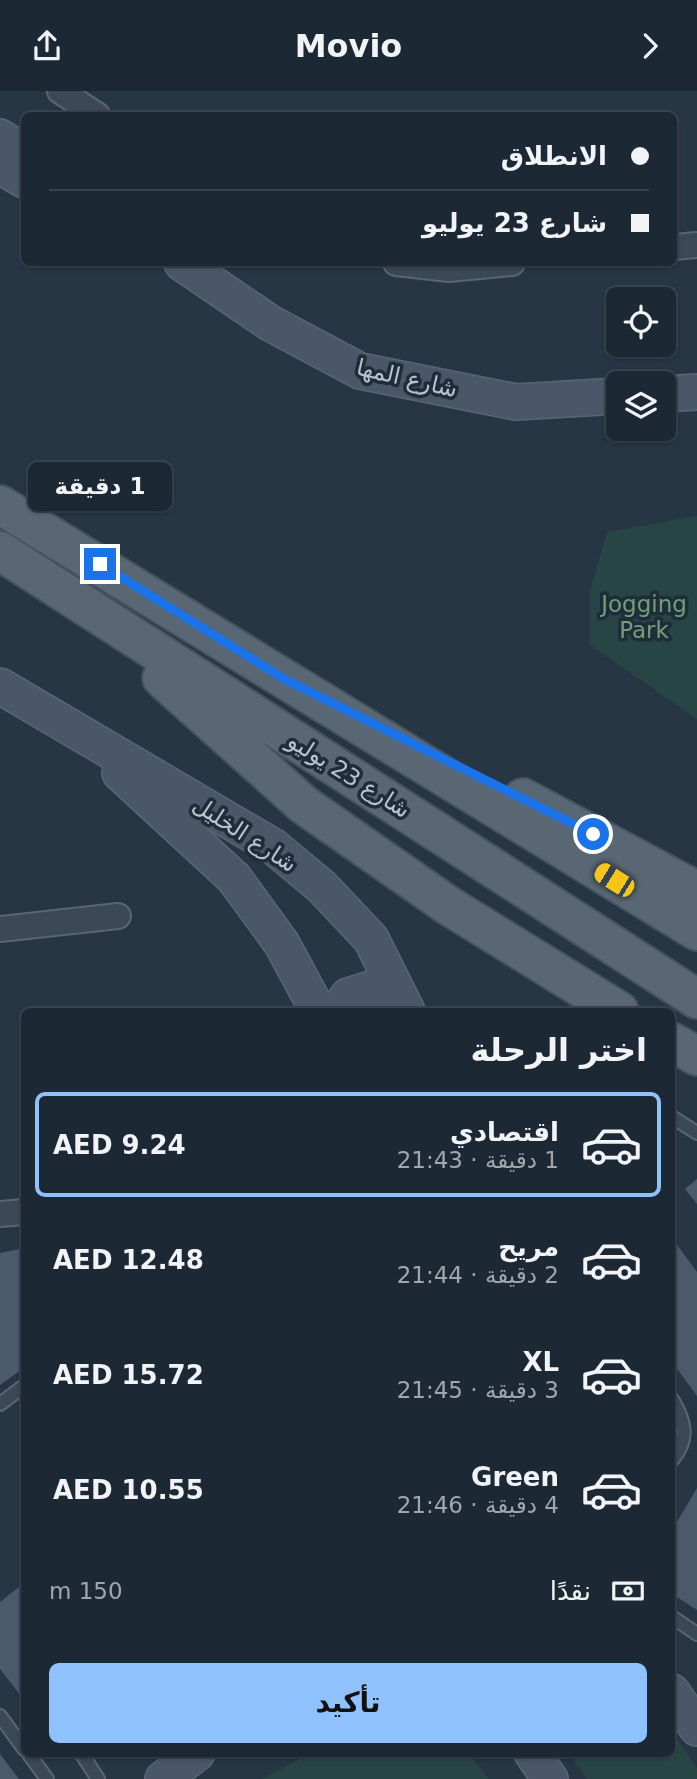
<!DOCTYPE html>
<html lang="ar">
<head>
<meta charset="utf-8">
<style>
  :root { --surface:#1c2834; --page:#25303c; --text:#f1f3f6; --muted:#a0a6ac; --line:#3a444f; --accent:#8fc2fd }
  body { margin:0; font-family:"DejaVu Sans","Noto Sans Arabic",sans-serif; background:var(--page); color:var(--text); direction:rtl; height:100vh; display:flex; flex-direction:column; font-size:26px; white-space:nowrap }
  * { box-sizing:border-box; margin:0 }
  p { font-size:23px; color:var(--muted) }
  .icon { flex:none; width:38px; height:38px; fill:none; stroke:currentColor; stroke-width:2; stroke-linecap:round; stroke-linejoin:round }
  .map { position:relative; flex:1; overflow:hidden; direction:ltr }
  .drawer { position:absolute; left:21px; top:917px; width:654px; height:749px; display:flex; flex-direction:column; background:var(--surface); border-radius:10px; box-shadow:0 2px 5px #0004,0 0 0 2px var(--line); direction:rtl }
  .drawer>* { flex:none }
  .guide { position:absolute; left:21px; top:21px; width:656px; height:154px; border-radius:10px; box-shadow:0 2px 5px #0004,0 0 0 2px var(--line); direction:rtl; display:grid; align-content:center; height:154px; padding:0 28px; background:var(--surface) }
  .controls { position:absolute; left:606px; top:196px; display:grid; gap:14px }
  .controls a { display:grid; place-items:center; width:70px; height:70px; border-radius:10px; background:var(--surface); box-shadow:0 2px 5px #0004,0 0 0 2px var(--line); font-size:35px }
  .end { position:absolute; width:32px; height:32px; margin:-16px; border:9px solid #1a73e8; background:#fff; box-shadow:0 0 0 4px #fff }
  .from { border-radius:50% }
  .bubble { position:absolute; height:49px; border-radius:10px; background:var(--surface); box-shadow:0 2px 5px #0004,0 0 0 2px var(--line); font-size:23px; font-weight:700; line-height:49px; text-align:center; direction:rtl }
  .car { position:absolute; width:21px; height:42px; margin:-21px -10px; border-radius:9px; box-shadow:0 0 5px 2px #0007; background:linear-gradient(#f5c518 24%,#345 0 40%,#f5c518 0 76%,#345 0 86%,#f5c518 0) }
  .guide b { display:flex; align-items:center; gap:24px; height:66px; font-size:26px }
  .guide b+b { border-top:2px solid var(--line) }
  .guide i { width:18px; height:18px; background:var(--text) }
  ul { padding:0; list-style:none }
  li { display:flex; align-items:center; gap:21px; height:105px; margin:0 14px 10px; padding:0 14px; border:4px solid transparent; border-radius:10px }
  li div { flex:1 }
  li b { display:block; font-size:26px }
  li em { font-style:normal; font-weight:700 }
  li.current { border-color:var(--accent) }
  li>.icon { width:63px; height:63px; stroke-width:1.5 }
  h2 { padding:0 28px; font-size:32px; line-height:84px }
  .pay { display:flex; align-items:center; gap:18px; height:77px; padding:0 28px; font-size:26px }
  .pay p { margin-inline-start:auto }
  .primary-button { display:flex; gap:14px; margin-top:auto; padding:14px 28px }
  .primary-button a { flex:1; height:80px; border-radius:10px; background:var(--accent); color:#111; font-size:28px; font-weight:700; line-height:80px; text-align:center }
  header { display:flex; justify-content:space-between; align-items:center; height:91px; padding:0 28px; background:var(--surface); font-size:32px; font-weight:700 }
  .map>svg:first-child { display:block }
  .green { fill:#284546 }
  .building { fill:#4a5a6b }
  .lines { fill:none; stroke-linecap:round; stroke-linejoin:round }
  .lane-casing { stroke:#5a6572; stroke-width:16 }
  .street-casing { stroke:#5a6572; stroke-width:28 }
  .secondary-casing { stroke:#5a6572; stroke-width:38 }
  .primary-casing { stroke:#45515e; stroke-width:42 }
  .lane { stroke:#3b4855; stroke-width:12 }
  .street { stroke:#3b4855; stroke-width:24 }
  .secondary { stroke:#495768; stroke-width:35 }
  .primary { stroke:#596774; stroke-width:38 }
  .route { stroke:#1a73e8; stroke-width:9 }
  .labels { text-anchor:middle; stroke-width:7; stroke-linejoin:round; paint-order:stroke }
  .street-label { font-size:23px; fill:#b9c2ce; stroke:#1f2d3a }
  .park-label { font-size:23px; fill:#6fa076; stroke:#1f2d3a }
</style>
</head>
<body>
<header><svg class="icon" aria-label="forward" viewBox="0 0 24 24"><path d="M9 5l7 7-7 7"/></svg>Movio<svg class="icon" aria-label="share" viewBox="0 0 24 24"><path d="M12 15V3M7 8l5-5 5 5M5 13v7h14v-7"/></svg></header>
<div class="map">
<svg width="697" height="1688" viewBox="0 0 697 1688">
  <rect width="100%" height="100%" fill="#263645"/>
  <!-- green -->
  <path class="green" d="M697,425V628L590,554V500L607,441Z
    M672,1641L697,1677V1688H587L569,1663L672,1662Z
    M311,1662L469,1663L489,1688H262Z"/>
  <!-- building -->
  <path class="building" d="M697,1088V1113L685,1098Z
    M672,1147L697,1181V1305L672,1271Z
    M24,1157V1277L0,1294V1162Z
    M697,1397V1519L672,1503V1439Z
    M24,1492V1609L0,1578V1511Z
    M0,1663L19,1688H0Z"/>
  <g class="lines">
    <defs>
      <path id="lane" d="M672,1026L697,1042
        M672,1308C685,1330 690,1348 672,1369
        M0,1313L24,1295
        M672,1526L697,1543
        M0,1625L24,1658
        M28,1662L47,1688
        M81,1662L98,1688"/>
      <path id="street" d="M60,0L97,24
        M674,156L697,154
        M396,172L449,178L512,172
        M0,838L118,825
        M0,1123L24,1121"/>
      <path id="secondary" d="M0,46L24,61
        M0,75L24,89
        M182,172L270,232L360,280L516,311L618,305
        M663,303L697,301
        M0,595L274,756L322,796L371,848L407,920
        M120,682L234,787L282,853L318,920
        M338,920L348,905L370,898L384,904L399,920
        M672,1601L697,1637
        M532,1662L550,1688
        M163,1688L197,1662"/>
      <path id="primary" d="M0,414L697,840
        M0,460L697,908
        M162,587L304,714L449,815L619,920
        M523,707L697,800
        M672,951L697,965"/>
    </defs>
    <!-- lane casing -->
    <use href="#lane" class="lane-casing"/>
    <!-- street casing -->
    <use href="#street" class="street-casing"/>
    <!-- secondary casing -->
    <use href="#secondary" class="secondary-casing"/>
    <!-- primary casing -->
    <use href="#primary" class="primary-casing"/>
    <!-- lane -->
    <use href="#lane" class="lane"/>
    <!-- street -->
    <use href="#street" class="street"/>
    <!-- secondary -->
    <use href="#secondary" class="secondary"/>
    <!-- primary -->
    <use href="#primary" class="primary"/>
  </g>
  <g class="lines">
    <!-- route -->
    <path class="route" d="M100,473L284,588L593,743"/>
  </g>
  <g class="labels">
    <!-- street labels -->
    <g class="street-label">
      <text transform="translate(407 287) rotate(13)" y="8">شارع المها</text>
      <text transform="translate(349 684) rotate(32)" y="8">شارع 23 يوليو</text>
      <text transform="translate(245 743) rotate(33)" y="8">شارع الخليل</text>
    </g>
    <!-- park labels -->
    <g class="park-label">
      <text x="644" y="521">Jogging<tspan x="644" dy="26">Park</tspan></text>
    </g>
  </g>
</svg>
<div class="controls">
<a><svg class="icon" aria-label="locate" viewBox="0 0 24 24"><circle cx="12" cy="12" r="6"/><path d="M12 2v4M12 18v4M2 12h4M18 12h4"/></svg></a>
<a><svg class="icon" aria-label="layers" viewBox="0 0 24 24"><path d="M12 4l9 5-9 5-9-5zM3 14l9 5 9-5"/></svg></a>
</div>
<i class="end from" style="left:593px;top:743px"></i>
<i class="end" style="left:100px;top:473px"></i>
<div class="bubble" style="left:28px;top:371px;width:144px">1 دقيقة</div>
<i class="car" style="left:614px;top:789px;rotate:302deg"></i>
<div class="guide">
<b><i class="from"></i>الانطلاق</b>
<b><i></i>شارع 23 يوليو</b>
</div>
<section class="drawer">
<h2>اختر الرحلة</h2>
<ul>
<li class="current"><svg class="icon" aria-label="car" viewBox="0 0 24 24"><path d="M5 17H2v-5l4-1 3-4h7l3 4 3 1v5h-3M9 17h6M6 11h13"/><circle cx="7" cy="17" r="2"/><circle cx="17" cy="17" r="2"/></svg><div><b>اقتصادي</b><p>1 دقيقة · 21:43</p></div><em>AED 9.24</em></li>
<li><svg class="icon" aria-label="car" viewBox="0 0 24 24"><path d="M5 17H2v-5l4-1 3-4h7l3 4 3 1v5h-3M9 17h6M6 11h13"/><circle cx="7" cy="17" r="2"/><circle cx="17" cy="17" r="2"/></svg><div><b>مريح</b><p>2 دقيقة · 21:44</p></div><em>AED 12.48</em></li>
<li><svg class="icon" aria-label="car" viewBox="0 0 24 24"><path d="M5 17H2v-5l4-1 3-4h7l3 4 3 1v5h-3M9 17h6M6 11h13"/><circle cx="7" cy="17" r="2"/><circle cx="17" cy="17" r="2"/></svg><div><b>XL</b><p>3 دقيقة · 21:45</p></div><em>AED 15.72</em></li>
<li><svg class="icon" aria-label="car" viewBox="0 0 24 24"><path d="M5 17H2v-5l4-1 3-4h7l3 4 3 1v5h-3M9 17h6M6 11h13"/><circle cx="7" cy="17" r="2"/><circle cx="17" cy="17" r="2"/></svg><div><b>Green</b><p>4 دقيقة · 21:46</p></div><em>AED 10.55</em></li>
</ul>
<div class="pay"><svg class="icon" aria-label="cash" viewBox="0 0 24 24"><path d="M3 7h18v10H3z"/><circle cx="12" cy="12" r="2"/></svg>نقدًا<p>150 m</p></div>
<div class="primary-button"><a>تأكيد</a></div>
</section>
</div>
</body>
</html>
